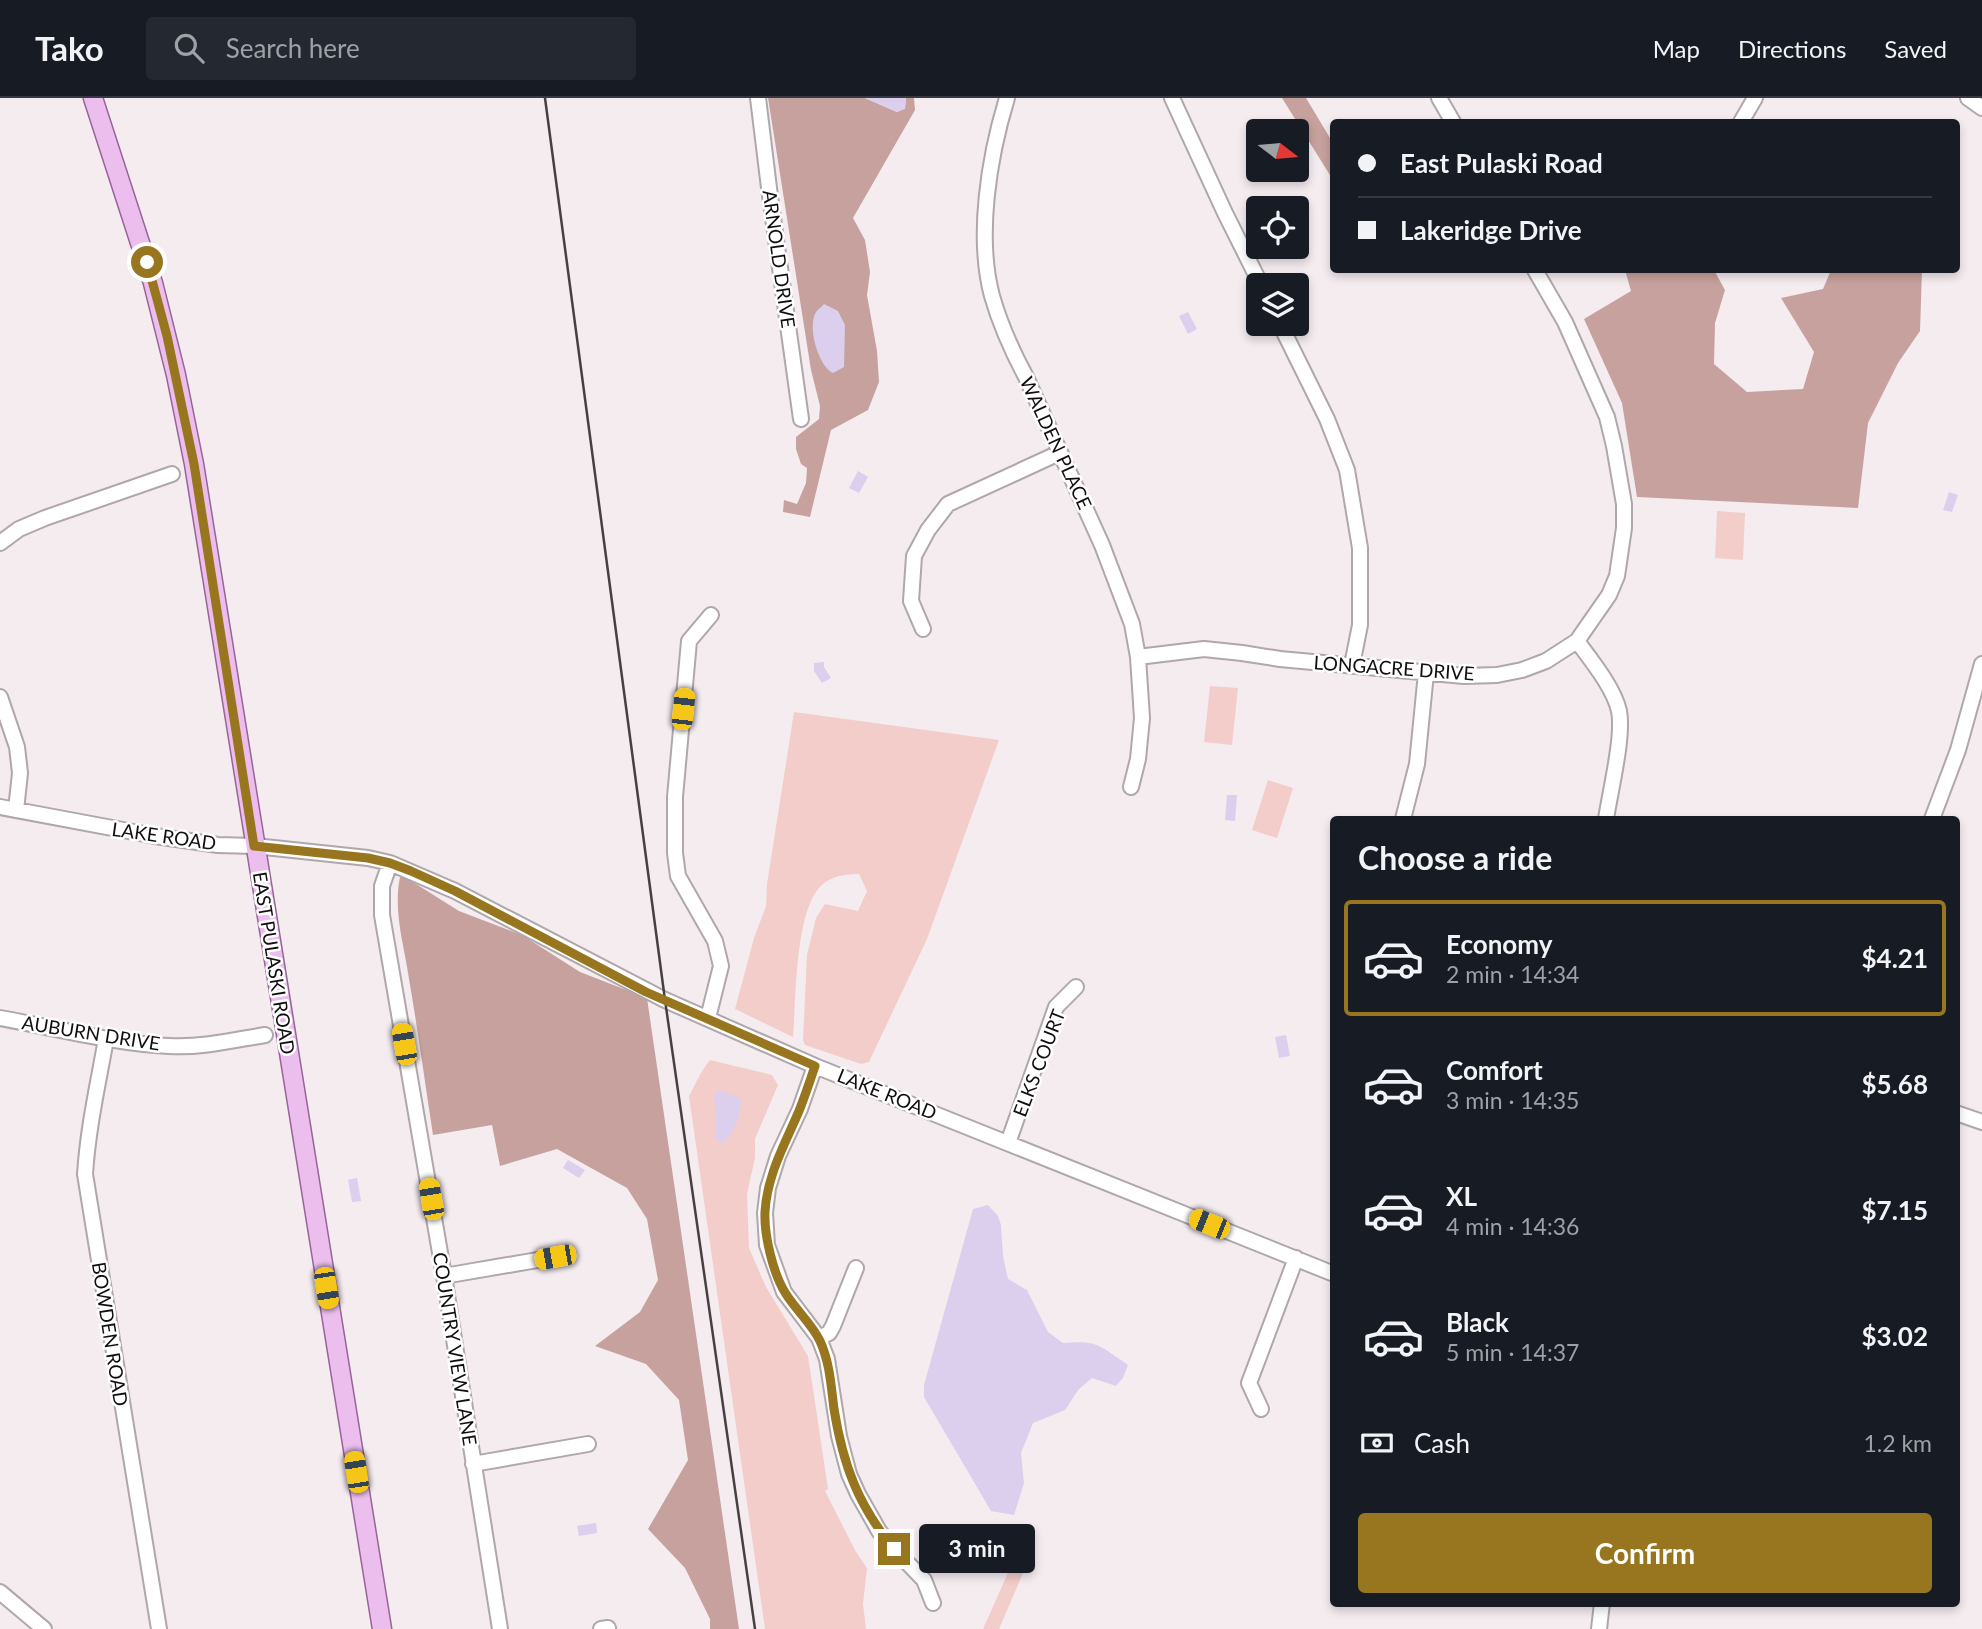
<!DOCTYPE html>
<html lang="en">
<head>
<meta charset="utf-8">
<style>
  :root { --surface:#171b24; --page:#242831; --text:#f1f3f6; --muted:#9ea1a6; --line:#363941; --accent:#98751f }
  body { margin:0; font-family:Lato,sans-serif; background:var(--page); color:var(--text); height:100vh; display:flex; flex-direction:column; font-size:26px; white-space:nowrap }
  * { box-sizing:border-box; margin:0 }
  p { font-size:23px; color:var(--muted) }
  .icon { flex:none; width:38px; height:38px; fill:none; stroke:currentColor; stroke-width:2; stroke-linecap:round; stroke-linejoin:round }
  .map { position:relative; flex:1; overflow:hidden }
  .sheet { position:absolute; left:1330px; top:718px; width:630px; height:791px; display:flex; flex-direction:column; background:var(--surface); border-radius:7px; box-shadow:0 4px 10px #0003 }
  .sheet>* { flex:none }
  .hud { position:absolute; left:1330px; top:21px; width:630px; height:154px; border-radius:7px; box-shadow:0 4px 10px #0003; display:grid; align-content:center; height:154px; padding:0 28px; background:var(--surface) }
  .needle { width:46px; rotate:106deg }
  .buttons { position:absolute; left:1246px; top:21px; display:grid; gap:14px }
  .buttons a { display:grid; place-items:center; width:63px; height:63px; border-radius:7px; background:var(--surface); box-shadow:0 4px 10px #0003; font-size:35px }
  .end { position:absolute; width:32px; height:32px; margin:-16px; border:9px solid #98751f; background:#fff; box-shadow:0 0 0 4px #fff }
  .from { border-radius:50% }
  .bubble { position:absolute; height:49px; border-radius:7px; background:var(--surface); box-shadow:0 4px 10px #0003; font-size:23px; font-weight:700; line-height:49px; text-align:center }
  .car { position:absolute; width:21px; height:42px; margin:-21px -10px; border-radius:9px; box-shadow:0 0 5px 2px #0007; background:linear-gradient(#f5c518 24%,#345 0 40%,#f5c518 0 76%,#345 0 86%,#f5c518 0) }
  .hud b { display:flex; align-items:center; gap:24px; height:66px; font-size:26px }
  .hud b+b { border-top:2px solid var(--line) }
  .hud i { width:18px; height:18px; background:var(--text) }
  ul { padding:0; list-style:none }
  li { display:flex; align-items:center; gap:21px; height:116px; margin:0 14px 10px; padding:0 14px; border:4px solid transparent; border-radius:7px }
  li div { flex:1 }
  li b { display:block; font-size:26px }
  li em { font-style:normal; font-weight:700 }
  li.on { border-color:var(--accent) }
  li>.icon { width:63px; height:63px; stroke-width:1.5 }
  h2 { padding:0 28px; font-size:32px; line-height:84px }
  .pay { display:flex; align-items:center; gap:18px; height:77px; padding:0 28px; font-size:26px }
  .pay p { margin-inline-start:auto }
  .action { display:flex; gap:14px; margin-top:auto; padding:14px 28px }
  .action a { flex:1; height:80px; border-radius:7px; background:var(--accent); color:#fff; font-size:28px; font-weight:700; line-height:80px; text-align:center }
  header { display:flex; align-items:center; gap:42px; box-sizing:border-box; height:98px; padding:0 35px; background:var(--surface); border-bottom:2px solid var(--line) }
  header strong { font-size:33px }
  nav { display:flex; gap:38px; margin-inline-start:auto; font-size:24px }
  .search { width:490px; height:63px; background:var(--page); display:flex; align-items:center; gap:18px; box-sizing:border-box; padding:0 24px; border-radius:7px; color:var(--muted); font-size:26px }
  .map>svg:first-child { display:block }
  .green { fill:#f3cdc9 }
  .forest { fill:#c7a19d }
  .water { fill:#dcceed }
  .lines { fill:none; stroke-linecap:round; stroke-linejoin:round }
  .minor-casing { stroke:#afa7ab; stroke-width:18 }
  .major-casing { stroke:#976498; stroke-width:21 }
  .minor { stroke:#fff; stroke-width:14 }
  .major { stroke:#ecbeed; stroke-width:18 }
  .rail { stroke:#454042; stroke-width:2.5 }
  .route { stroke:#98751f; stroke-width:9 }
  .labels { text-anchor:middle; stroke-width:5; stroke-linejoin:round; paint-order:stroke }
  .street-label { font-size:19px; fill:#110e0f; stroke:#fff }
</style>
</head>
<body>
<header>
<strong>Tako</strong>
<div class="search"><svg class="icon" aria-label="search" viewBox="0 0 24 24"><circle cx="10" cy="10" r="6"/><path d="M15 15l6 6"/></svg>Search here</div>
<nav><a>Map</a><a>Directions</a><a>Saved</a></nav>
</header>
<div class="map">
<svg width="1982" height="1531" viewBox="0 0 1982 1531">
  <rect width="100%" height="100%" fill="#f5ecf0"/>
  <!-- green -->
  <path class="green" d="M1717,413L1745,415L1743,462L1715,460Z
    M1210,588L1238,590L1232,647L1204,644Z
    M794,614L999,642L927,841L869,964L861,966L805,947L803,942L807,857L816,820L825,806L858,813L867,793L859,776C842,776 826,779 816,794C795,825 796,902 793,939L735,911L754,840L766,808L767,786Z
    M1268,682L1293,690L1277,740L1252,732Z
    M710,962L772,977L778,987L755,1041V1060L747,1096L749,1150L766,1189L808,1258L828,1391L825,1393L856,1454L867,1470L863,1506L866,1531H765L689,998C696,985 701,973 710,962Z
    M1015,1459L1026,1468L999,1531H983Z"/>
  <!-- forest -->
  <path class="forest" d="M768,0H865L897,14L905,10L906,0H914L915,12L853,120L865,142L870,174L867,197L877,253L879,284L868,312L831,332L810,419L783,414L784,402L797,406L806,385L807,370L801,366L796,351V339L819,321L820,308L811,272Z
    M1282,0H1306L1333,45V82Z
    M1625,172H1714L1725,192L1715,225L1714,266L1747,294L1803,291L1814,254L1781,200L1823,191L1831,172H1922L1920,233L1898,265L1868,325L1858,410L1637,399L1622,305L1584,221L1631,193Z
    M400,779L408,781L459,813L522,837L580,874L647,900L739,1531H710V1521L685,1470L648,1431L688,1362L679,1302L646,1266L595,1248L640,1214L658,1182L647,1121L627,1090L557,1051L500,1068L492,1027L433,1037C425,985 418,933 409,881C404,846 393,814 400,779Z"/>
  <!-- water -->
  <path class="water" d="M865,0H906L905,11L897,14Z
    M824,206L838,213L845,227L844,269L833,275C818,268 807,228 816,214C818,211 822,209 824,206Z
    M1188,214L1197,231L1188,236L1179,218Z
    M858,373L868,379L859,395L849,390Z
    M1949,394L1958,397L1952,414L1943,412Z
    M824,564V569L831,580L822,585L814,573V565Z
    M1227,697H1237L1235,723L1225,722Z
    M1286,937L1290,958L1279,960L1275,939Z
    M717,992L736,998L741,1002C741,1017 734,1035 723,1046L716,1041C715,1034 717,1029 716,1022C716,1011 712,1003 717,992Z
    M568,1062L585,1072L579,1080L563,1070Z
    M357,1080L361,1103L352,1104L348,1082Z
    M988,1107L998,1118L1001,1127L1003,1158L1008,1181L1027,1192L1048,1234L1063,1245C1098,1242 1100,1248 1128,1267L1123,1280L1116,1288L1092,1280L1078,1292L1065,1312L1033,1325L1021,1355L1024,1385L1014,1417L991,1413L924,1299V1287L973,1111Z
    M596,1425L597,1435L579,1438L577,1428Z"/>
  <g class="lines">
    <defs>
      <path id="minor" d="M758,0L770,98L801,321
        M1007,0C989,59 976,138 992,198C1000,226 1012,253 1026,279L1102,447L1132,526L1138,559L1142,620L1138,661L1131,689
        M1172,0L1225,115L1261,187
        M1439,0L1453,24
        M1968,0L1982,10
        M1741,24L1755,0
        M1280,226L1327,321L1347,372L1360,450V527L1352,567
        M0,445L19,431L45,420L172,376
        M923,531L911,503L914,458L928,432L948,406L1059,355
        M1577,543C1591,562 1614,590 1619,613C1624,638 1610,694 1606,721
        M1138,559L1204,551L1242,555L1280,561L1464,578L1497,577L1522,572L1546,563L1577,543L1609,497L1617,478L1624,430V406L1614,348L1607,319L1565,224L1535,172
        M0,599L17,649L20,675L16,712
        M0,709L155,738L218,747L255,748L368,760L390,765L455,793L665,902L815,968L1334,1176
        M1403,721L1417,666L1426,575
        M1932,721L1958,652L1982,566
        M390,765L382,788V817L444,1178L500,1531
        M0,920C56,930 112,945 169,948C201,950 234,942 265,937
        M708,920L721,868L715,843L678,778L675,755V699L689,543L711,517
        M106,941C98,986 88,1030 85,1076L159,1531
        M815,968L800,1011L778,1058L768,1090L765,1115L767,1147L784,1194L819,1240L827,1261L839,1338L849,1376L858,1396L879,1433L894,1451L924,1482L933,1505
        M1956,1015L1982,1024
        M1008,1045L1056,909L1076,889
        M444,1178L555,1159
        M819,1240L829,1235L833,1228L856,1170
        M1261,1311L1249,1285L1296,1160
        M473,1366L588,1346
        M0,1494L44,1531
        M601,1531L608,1530
        M1599,1531L1602,1505"/>
      <path id="major" d="M93,0L153,185L176,277L194,366L382,1531"/>
    </defs>
    <!-- minor casing -->
    <use href="#minor" class="minor-casing"/>
    <!-- major casing -->
    <use href="#major" class="major-casing"/>
    <!-- minor -->
    <use href="#minor" class="minor"/>
    <!-- major -->
    <use href="#major" class="major"/>
    <!-- rail -->
    <path class="rail" d="M545,0L665,902L755,1531"/>
  </g>
  <g class="lines">
    <!-- route -->
    <path class="route" d="M147,164L167,238L194,366L254,748L368,760L390,765L411,773L455,793L646,894L815,968C810,983 805,998 799,1013C785,1046 767,1077 765,1114C764,1137 773,1176 786,1196C796,1212 812,1226 820,1243C830,1265 831,1288 834,1311C843,1367 858,1407 894,1451"/>
  </g>
  <g class="labels">
    <!-- street labels -->
    <g class="street-label">
      <text transform="translate(779 161) rotate(82)" y="7">ARNOLD DRIVE</text>
      <text transform="translate(1056 345) rotate(65)" y="7">WALDEN PLACE</text>
      <text transform="translate(1394 570) rotate(4)" y="7">LONGACRE DRIVE</text>
      <text transform="translate(164 738) rotate(8)" y="7">LAKE ROAD</text>
      <text transform="translate(274 865) rotate(81)" y="7">EAST PULASKI ROAD</text>
      <text transform="translate(91 935) rotate(9)" y="7">AUBURN DRIVE</text>
      <text transform="translate(1039 965) rotate(-69)" y="7">ELKS COURT</text>
      <text transform="translate(887 996) rotate(22)" y="7">LAKE ROAD</text>
      <text transform="translate(110 1236) rotate(81)" y="7">BOWDEN ROAD</text>
      <text transform="translate(455 1251) rotate(81)" y="7">COUNTRY VIEW LANE</text>
    </g>
  </g>
</svg>
<div class="buttons">
<a><svg class="needle" viewBox="-14 -14 28 28"><path d="M0-13l5 13h-10z" fill="#e53935"/><path d="M0 13l5-13h-10z" fill="#9ea1a6"/></svg></a>
<a><svg class="icon" aria-label="locate" viewBox="0 0 24 24"><circle cx="12" cy="12" r="6"/><path d="M12 2v4M12 18v4M2 12h4M18 12h4"/></svg></a>
<a><svg class="icon" aria-label="layers" viewBox="0 0 24 24"><path d="M12 4l9 5-9 5-9-5zM3 14l9 5 9-5"/></svg></a>
</div>
<i class="end from" style="left:147px;top:164px"></i>
<i class="end" style="left:894px;top:1451px"></i>
<div class="bubble" style="left:919px;top:1426px;width:116px">3 min</div>
<i class="car" style="left:683px;top:611px;rotate:6deg"></i>
<i class="car" style="left:404px;top:946px;rotate:350deg"></i>
<i class="car" style="left:431px;top:1101px;rotate:350deg"></i>
<i class="car" style="left:1209px;top:1126px;rotate:292deg"></i>
<i class="car" style="left:555px;top:1159px;rotate:260deg"></i>
<i class="car" style="left:326px;top:1190px;rotate:171deg"></i>
<i class="car" style="left:356px;top:1374px;rotate:351deg"></i>
<div class="hud">
<b><i class="from"></i>East Pulaski Road</b>
<b><i></i>Lakeridge Drive</b>
</div>
<section class="sheet">
<h2>Choose a ride</h2>
<ul>
<li class="on"><svg class="icon" aria-label="car" viewBox="0 0 24 24"><path d="M5 17H2v-5l4-1 3-4h7l3 4 3 1v5h-3M9 17h6M6 11h13"/><circle cx="7" cy="17" r="2"/><circle cx="17" cy="17" r="2"/></svg><div><b>Economy</b><p>2 min · 14:34</p></div><em>$4.21</em></li>
<li><svg class="icon" aria-label="car" viewBox="0 0 24 24"><path d="M5 17H2v-5l4-1 3-4h7l3 4 3 1v5h-3M9 17h6M6 11h13"/><circle cx="7" cy="17" r="2"/><circle cx="17" cy="17" r="2"/></svg><div><b>Comfort</b><p>3 min · 14:35</p></div><em>$5.68</em></li>
<li><svg class="icon" aria-label="car" viewBox="0 0 24 24"><path d="M5 17H2v-5l4-1 3-4h7l3 4 3 1v5h-3M9 17h6M6 11h13"/><circle cx="7" cy="17" r="2"/><circle cx="17" cy="17" r="2"/></svg><div><b>XL</b><p>4 min · 14:36</p></div><em>$7.15</em></li>
<li><svg class="icon" aria-label="car" viewBox="0 0 24 24"><path d="M5 17H2v-5l4-1 3-4h7l3 4 3 1v5h-3M9 17h6M6 11h13"/><circle cx="7" cy="17" r="2"/><circle cx="17" cy="17" r="2"/></svg><div><b>Black</b><p>5 min · 14:37</p></div><em>$3.02</em></li>
</ul>
<div class="pay"><svg class="icon" aria-label="cash" viewBox="0 0 24 24"><path d="M3 7h18v10H3z"/><circle cx="12" cy="12" r="2"/></svg>Cash<p>1.2 km</p></div>
<div class="action"><a>Confirm</a></div>
</section>
</div>
</body>
</html>
